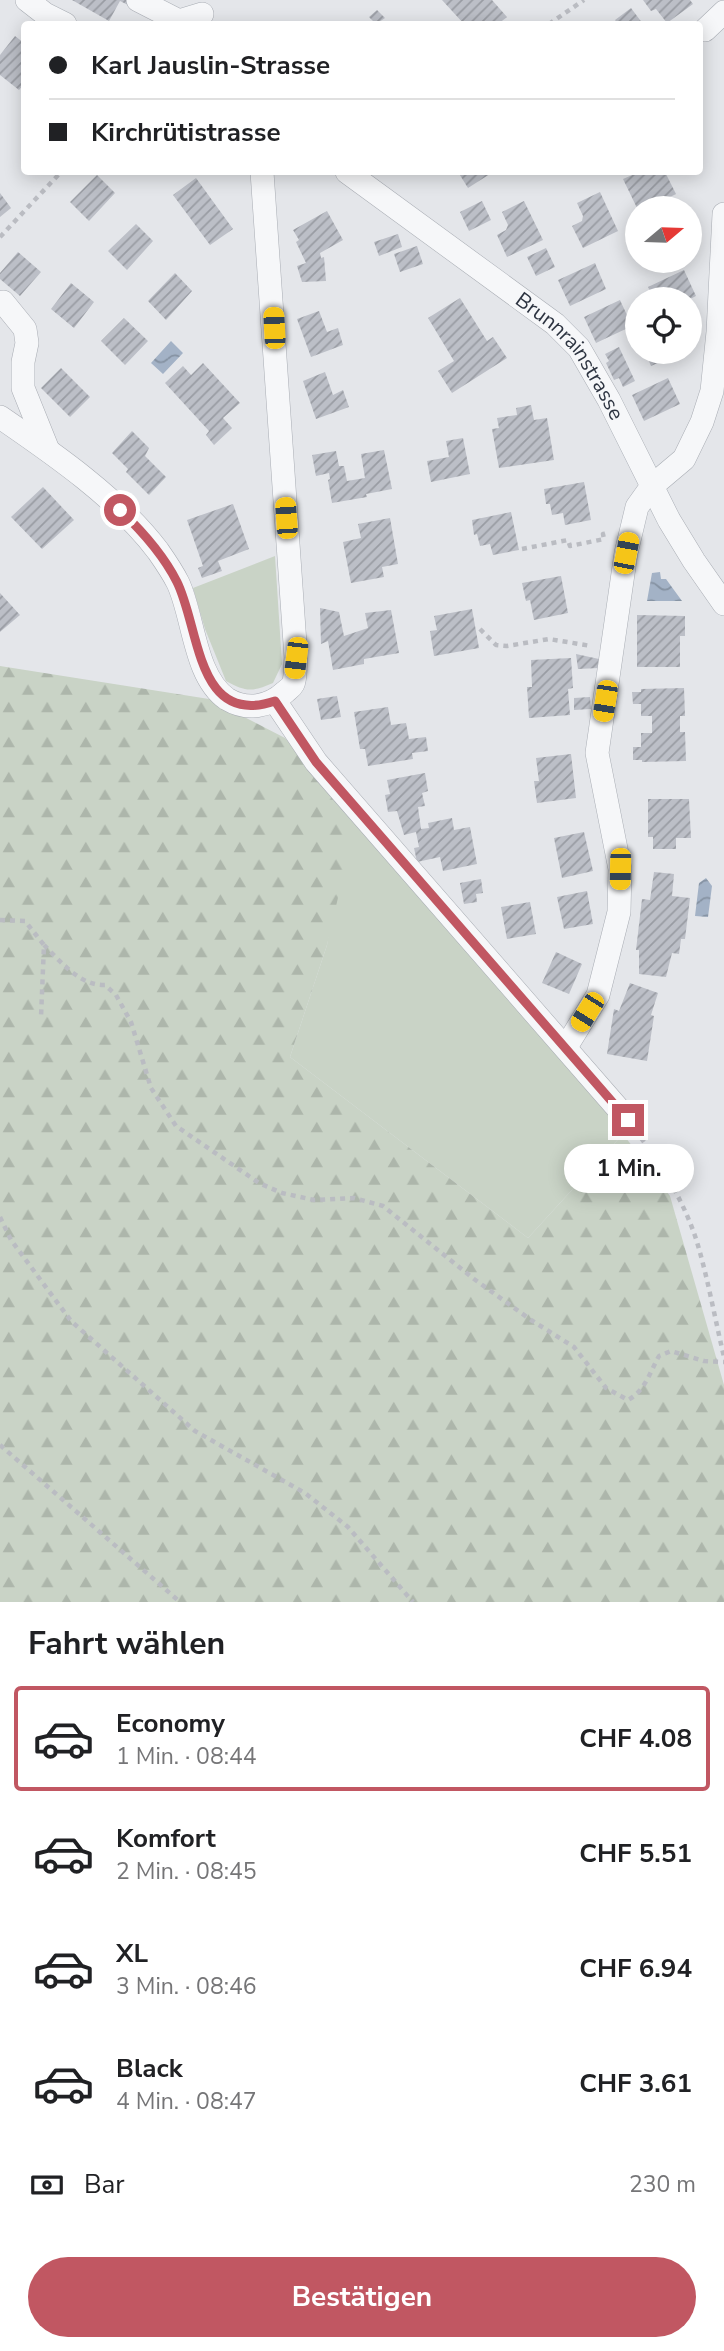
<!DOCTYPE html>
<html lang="de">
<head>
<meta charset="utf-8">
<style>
  :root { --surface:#fff; --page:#f2f2f2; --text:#202124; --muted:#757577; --line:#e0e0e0; --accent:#c15762 }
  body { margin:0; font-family:"Nunito Sans",sans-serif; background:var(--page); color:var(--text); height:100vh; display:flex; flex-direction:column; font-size:26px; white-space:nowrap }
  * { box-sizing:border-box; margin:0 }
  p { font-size:23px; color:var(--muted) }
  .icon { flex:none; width:38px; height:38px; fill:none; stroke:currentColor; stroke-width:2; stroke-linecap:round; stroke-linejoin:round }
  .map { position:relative; height:1602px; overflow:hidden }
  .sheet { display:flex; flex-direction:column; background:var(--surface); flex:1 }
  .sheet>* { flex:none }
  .top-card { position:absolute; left:21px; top:21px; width:682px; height:154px; border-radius:7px; box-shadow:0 4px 18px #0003; display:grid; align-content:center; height:154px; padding:0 28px; background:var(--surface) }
  .needle { width:46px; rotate:71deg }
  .fabs { position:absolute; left:625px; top:196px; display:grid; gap:14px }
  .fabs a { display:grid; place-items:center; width:77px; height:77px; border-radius:50%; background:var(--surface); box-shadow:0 4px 18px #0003; font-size:35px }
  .end { position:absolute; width:32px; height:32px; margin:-16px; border:9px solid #c15762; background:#fff; box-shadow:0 0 0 4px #fff }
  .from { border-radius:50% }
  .bubble { position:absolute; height:49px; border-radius:24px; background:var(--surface); box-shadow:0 4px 18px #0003; font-size:23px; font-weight:700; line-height:49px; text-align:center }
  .car { position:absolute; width:21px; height:42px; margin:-21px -10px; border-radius:9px; box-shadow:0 0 5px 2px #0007; background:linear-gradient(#f5c518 24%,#345 0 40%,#f5c518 0 76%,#345 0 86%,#f5c518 0) }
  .top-card b { display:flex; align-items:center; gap:24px; height:66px; font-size:26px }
  .top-card b+b { border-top:2px solid var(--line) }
  .top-card i { width:18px; height:18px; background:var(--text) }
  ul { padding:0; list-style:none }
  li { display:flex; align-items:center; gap:21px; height:105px; margin:0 14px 10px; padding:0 14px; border:4px solid transparent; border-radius:7px }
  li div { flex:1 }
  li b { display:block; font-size:26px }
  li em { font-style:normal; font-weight:700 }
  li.on { border-color:var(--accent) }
  li>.icon { width:63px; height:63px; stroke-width:1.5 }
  h2 { padding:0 28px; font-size:32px; line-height:84px }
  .pay { display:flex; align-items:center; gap:18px; height:77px; padding:0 28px; font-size:26px }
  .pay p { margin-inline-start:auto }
  .button { display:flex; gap:14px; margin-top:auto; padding:14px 28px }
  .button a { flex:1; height:80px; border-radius:42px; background:var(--accent); color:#fff; font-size:28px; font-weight:700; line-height:80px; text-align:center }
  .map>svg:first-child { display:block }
  .green { fill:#c9d3c6 }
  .forest { fill:url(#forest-firs) }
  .water { fill:url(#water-waves) }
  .building { fill:url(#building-hatch) }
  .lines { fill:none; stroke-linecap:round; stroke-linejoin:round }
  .minor-casing { stroke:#a9adb4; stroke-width:24 }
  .path { stroke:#babcc2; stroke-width:4.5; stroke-dasharray:5 5; stroke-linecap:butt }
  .minor { stroke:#f6f7f9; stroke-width:23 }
  .route { stroke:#c15762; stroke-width:9 }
  .labels { text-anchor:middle; stroke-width:6; stroke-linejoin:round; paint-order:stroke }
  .street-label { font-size:21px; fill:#2d3441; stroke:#f4f5f8 }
</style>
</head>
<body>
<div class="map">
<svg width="724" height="1602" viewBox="0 0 724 1602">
  <defs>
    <pattern id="forest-firs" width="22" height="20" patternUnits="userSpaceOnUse" patternTransform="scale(1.75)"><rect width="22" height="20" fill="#c9d3c6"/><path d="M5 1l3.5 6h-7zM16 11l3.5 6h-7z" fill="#adb6ab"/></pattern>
    <pattern id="water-waves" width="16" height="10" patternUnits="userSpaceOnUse" patternTransform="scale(1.75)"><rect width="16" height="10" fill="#a3b2c6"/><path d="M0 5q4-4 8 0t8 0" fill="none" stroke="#8592a2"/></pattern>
    <pattern id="building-hatch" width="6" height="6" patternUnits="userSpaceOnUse" patternTransform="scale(1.75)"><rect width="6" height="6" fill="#bcbfc7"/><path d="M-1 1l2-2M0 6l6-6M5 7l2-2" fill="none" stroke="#999ca3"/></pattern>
  </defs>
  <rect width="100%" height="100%" fill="#e4e6ea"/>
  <!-- green -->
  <path class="green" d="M275,556L282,664L273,683C252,692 246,692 226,681L205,629L193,588Z
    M347,810L628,1120L623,1134L528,1238L290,1057L327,945Z"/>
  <!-- forest -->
  <path class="forest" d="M0,666L209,699L285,738L347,810V859L327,945L290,1057L528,1238L623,1134L670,1196L724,1385V1602H0Z"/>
  <!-- water -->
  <path class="water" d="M171,341L183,353L163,374L151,363Z
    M660,572L661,579H666L682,601H647L652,573Z
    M706,878L712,886L708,917L695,916L699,883Z"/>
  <!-- building -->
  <path class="building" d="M72,0H130L128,5L120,1L109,21Z
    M442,0H492L507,17L498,24H464Z
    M643,0H690L693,4L667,23L656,9L651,11Z
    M631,8L643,24H614L617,23L615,20Z
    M377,10L385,18L376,24L369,17Z
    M15,36L24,43V84L19,90L0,75V55Z
    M458,172H493L468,188Z
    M639,172H665L676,194L668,198L672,206L667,208H637L623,179Z
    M97,175L115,193L89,221L70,202Z
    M196,178L233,229L210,245L173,195Z
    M600,192L618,231L583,248L572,226L582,221L583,216L577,203Z
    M0,193L11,208L0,217Z
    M482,201L491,220L469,231L460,212Z
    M524,201L543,240L507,257L497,235L506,230L508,225L502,212Z
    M327,211L343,240L320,253L321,258L324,257L326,281L302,282L297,266L306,263L296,242L299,240L293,230Z
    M690,220L700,244L690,249Z
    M136,224L153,241L127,270L108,251Z
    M398,234L402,247L379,256L374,242Z
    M417,246L423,264L400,272L394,254Z
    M546,248L555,267L536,276L527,257Z
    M18,252L41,272L20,296L0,279V273Z
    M595,263L606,289L570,306L558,280Z
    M684,270L696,296L690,299H654L648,287Z
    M175,273L192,291L166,320L148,301Z
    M71,283L94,302L74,328L51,309Z
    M460,298L487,341L493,337L507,358L452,393L438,371L454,361L428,318Z
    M620,300L632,326L596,343L584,317Z
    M319,311L327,332L338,328L343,345L311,357L297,319Z
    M124,318L148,341L125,365L101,341Z
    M619,347L635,381L623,387L619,378L614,380L606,363L609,361L605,354Z
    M645,352H682L651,366Z
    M203,363L240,403L223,418L232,428L214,445L206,435L209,431L165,383L183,366L191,375Z
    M61,368L90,397L70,417L41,388Z
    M325,372L333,395L343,390L349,407L316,419L303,381Z
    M668,378L680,404L644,421L632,395Z
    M531,405L534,420L547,418L554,460L499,468L492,429L499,428L497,418L517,415L516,408Z
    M132,431L149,448L145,456L166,477L149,495L126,472L128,469L112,453Z
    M463,438L470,474L431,482L427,461L449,457L446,441Z
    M384,450L392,489L366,494L367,497L332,503L328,480L330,479L329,473L316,476L312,455L336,451L339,466H344L347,481L365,478L361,454Z
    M584,482L591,520L565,525L563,513L552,515L550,504H546L544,489Z
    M43,487L74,520L42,549L11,517Z
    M233,504L249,549L218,561L222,571L202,578L198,568L203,566L187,520Z
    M511,512L519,550L493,555L490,544L480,546L477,534L474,535L472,520Z
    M390,518L398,564L382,567L384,577L351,583L343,542L361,538L358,524Z
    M561,576L568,613L534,620L530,600L526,601L522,583Z
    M0,593L20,615L0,632Z
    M320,608L339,612L344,636L368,628L365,613L391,610L399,653L364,659V664L333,670L328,641L321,644Z
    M472,609L479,648L434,656L430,631L437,630L434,616Z
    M637,615L685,616V636H680V667H637Z
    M576,654L599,659V668L578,669Z
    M571,658L573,688L568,689L570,715L529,718L527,687H532L531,660Z
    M684,688L685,716H680V732H685L686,761L642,762V760H633V747H641V733H652V716H641V704H633L632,692H641V689Z
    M337,696L341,717L321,720L317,699Z
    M590,697L591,709L574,710V698Z
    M388,707L391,725L406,723L409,739L426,737L428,751L412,753L413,759L368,766L365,749H360L354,712Z
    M571,754L576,798L537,803L534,781H539L536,758Z
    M425,773L428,791L422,793L425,806L418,807L421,829L429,828L428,823L452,818L454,830L470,827L477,864L443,871L440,857L417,862L414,848L419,847L416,832L404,835L397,811L388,812L385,795L390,794L387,780Z
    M648,799H689L691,838H676V849H653V837H648Z
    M584,832L593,871L562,878L554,838Z
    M654,872L674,874L672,896L690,898L685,939H681L679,954L672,953L666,977L639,974V950H636L642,899L650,900Z
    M481,879L483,893L476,894L477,902L464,904L460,883Z
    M587,891L593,924L564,929L557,897Z
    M530,902L536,934L507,939L501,907Z
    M556,952L582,964L569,994L542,983Z
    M630,983L658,993L651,1015L654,1016L647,1061L607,1054L614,1009L619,1011Z"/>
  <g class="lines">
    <defs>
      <g id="minor">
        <path d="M27,0L45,14L65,24"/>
        <path d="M138,0L179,21L202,14"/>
        <path d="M705,30L724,12"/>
        <path id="s1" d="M347,172L555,324L579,348L609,400L669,520L694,561L724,604"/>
        <path d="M3,302L25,329L27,343L23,362V388L48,450"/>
        <path d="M0,417C54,454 119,499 158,551C165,561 173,573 178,583C194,617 194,676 227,699C247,711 269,707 285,692C288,689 291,688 293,684C296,678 295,665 296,658L262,172"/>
        <path d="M275,701L316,762L628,1120"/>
        <path d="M566,1047L598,995L619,912L620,869L597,753L626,553L637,507L652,486L684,459L702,422L712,391L718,332L724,214"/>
      </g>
    </defs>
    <!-- minor casing -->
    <use href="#minor" class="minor-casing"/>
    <!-- path -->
    <path class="path" d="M549,24L584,0
      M0,237L61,172
      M522,549L568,540L570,546L604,539L603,534L609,533
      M480,629L496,645L507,646L549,639L591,646
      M0,920L25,921L44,945L41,1017
      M44,945C60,961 80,986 105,985L116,995L131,1022L151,1088L176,1126L259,1183L282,1193L314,1200L354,1198L383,1206L474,1279L531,1320L574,1347L606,1388L628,1400C645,1391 650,1372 659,1356L671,1351L704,1361L724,1362
      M641,1138C664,1169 685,1204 697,1242C708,1279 715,1319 724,1357
      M0,1217L11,1240L71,1321L195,1431L305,1493L348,1527L413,1602
      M0,1445L180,1602"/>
    <!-- minor -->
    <use href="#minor" class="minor"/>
  </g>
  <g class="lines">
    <!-- route -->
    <path class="route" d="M120,510C142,531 163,554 177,582C200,628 196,728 275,701L316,762L628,1120"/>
  </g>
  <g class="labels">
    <!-- street labels -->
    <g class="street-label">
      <text dy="7" stroke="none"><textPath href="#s1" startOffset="292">Brunnrainstrasse</textPath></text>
    </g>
  </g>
</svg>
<div class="fabs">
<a><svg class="needle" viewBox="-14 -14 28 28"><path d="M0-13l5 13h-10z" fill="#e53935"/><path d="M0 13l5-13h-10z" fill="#757577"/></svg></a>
<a><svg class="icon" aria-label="locate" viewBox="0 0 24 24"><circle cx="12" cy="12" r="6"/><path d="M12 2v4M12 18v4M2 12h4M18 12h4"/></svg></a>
</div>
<i class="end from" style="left:120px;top:510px"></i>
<i class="end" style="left:628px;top:1120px"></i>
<div class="bubble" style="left:564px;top:1144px;width:130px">1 Min.</div>
<i class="car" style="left:274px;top:328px;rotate:357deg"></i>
<i class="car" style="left:286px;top:518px;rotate:356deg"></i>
<i class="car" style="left:626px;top:553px;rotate:11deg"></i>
<i class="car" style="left:296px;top:658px;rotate:187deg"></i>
<i class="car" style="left:605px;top:701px;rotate:189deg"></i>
<i class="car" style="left:620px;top:869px;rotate:181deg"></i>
<i class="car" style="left:587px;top:1012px;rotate:212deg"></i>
<div class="top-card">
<b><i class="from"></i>Karl Jauslin-Strasse</b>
<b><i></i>Kirchrütistrasse</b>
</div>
</div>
<section class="sheet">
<h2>Fahrt wählen</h2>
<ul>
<li class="on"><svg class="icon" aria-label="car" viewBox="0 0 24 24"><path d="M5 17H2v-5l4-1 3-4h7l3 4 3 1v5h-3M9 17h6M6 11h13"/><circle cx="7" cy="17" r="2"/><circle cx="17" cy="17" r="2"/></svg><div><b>Economy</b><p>1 Min. · 08:44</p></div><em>CHF 4.08</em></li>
<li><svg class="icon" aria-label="car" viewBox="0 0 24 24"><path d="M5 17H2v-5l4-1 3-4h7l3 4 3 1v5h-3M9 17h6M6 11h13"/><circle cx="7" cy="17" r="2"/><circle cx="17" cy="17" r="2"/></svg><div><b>Komfort</b><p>2 Min. · 08:45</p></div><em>CHF 5.51</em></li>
<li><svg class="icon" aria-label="car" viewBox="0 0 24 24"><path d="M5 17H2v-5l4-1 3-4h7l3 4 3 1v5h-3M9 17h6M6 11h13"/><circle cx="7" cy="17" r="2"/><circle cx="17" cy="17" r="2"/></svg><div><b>XL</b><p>3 Min. · 08:46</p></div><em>CHF 6.94</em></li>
<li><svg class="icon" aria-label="car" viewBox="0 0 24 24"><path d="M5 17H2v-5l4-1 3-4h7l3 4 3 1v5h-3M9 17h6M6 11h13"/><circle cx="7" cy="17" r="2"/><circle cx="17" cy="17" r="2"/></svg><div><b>Black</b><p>4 Min. · 08:47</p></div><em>CHF 3.61</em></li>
</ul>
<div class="pay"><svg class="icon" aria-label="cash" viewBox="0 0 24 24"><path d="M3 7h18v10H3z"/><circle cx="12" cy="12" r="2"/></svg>Bar<p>230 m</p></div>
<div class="button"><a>Bestätigen</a></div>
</section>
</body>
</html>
